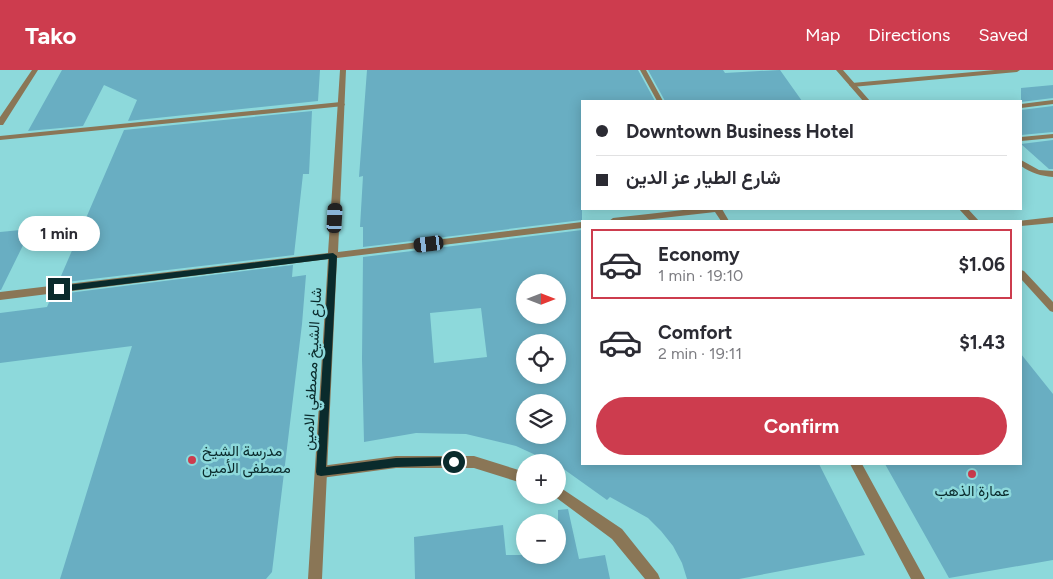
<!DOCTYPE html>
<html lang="en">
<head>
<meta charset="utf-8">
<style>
  :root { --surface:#fff; --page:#f7f7f7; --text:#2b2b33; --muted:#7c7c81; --line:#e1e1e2; --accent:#cd3c4e }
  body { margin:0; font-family:Figtree,Vazirmatn,sans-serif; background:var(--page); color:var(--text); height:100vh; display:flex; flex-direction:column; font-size:19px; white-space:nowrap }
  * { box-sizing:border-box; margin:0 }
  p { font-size:16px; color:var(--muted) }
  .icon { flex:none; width:28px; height:28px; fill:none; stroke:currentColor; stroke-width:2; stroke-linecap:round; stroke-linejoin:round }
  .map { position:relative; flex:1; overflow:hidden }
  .drawer { position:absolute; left:581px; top:150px; width:441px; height:245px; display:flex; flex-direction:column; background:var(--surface); border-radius:0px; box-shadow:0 2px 12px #0003 }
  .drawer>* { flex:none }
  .guide { position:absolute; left:581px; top:30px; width:441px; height:110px; border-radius:0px; box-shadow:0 2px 12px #0003; display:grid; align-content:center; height:110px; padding:0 15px; background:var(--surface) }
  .needle { width:32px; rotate:90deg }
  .controls { position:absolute; left:516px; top:204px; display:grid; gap:10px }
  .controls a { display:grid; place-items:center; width:50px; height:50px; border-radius:50%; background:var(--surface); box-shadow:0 2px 12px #0003; font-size:25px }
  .end { position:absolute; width:22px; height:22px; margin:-11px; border:6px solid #0a2b2c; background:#fff; box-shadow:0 0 0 2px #fff }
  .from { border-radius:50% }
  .bubble { position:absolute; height:35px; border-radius:18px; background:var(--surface); box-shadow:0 2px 12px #0003; font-size:16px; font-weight:700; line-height:35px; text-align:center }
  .car { position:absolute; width:15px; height:30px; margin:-15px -8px; border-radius:6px; box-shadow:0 0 4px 1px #0007; background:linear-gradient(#222 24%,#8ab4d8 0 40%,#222 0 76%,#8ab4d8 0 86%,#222 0) }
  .guide b { display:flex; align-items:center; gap:18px; height:48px; font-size:19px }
  .guide b+b { border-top:1px solid var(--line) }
  .guide i { width:12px; height:12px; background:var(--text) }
  ul { padding:9px 0 0; list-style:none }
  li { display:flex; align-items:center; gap:15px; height:70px; margin:0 10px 8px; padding:0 5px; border:2px solid transparent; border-radius:0px }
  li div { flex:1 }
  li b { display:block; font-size:19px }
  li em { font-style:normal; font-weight:700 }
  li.on { border-color:var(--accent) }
  li>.icon { width:45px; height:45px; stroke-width:1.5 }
  .action { display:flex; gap:10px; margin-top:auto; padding:10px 15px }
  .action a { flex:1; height:58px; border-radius:30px; background:var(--accent); color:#fff; font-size:20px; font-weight:700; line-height:58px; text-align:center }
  header { display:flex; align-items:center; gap:30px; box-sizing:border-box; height:70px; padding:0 25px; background:var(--accent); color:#fff }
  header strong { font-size:24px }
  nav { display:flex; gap:28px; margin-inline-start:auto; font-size:18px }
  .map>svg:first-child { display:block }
  .building { fill:#69aec2; fill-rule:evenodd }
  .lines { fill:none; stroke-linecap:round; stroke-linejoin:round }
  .service { fill:#8a7656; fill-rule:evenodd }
  .minor { fill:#8a7656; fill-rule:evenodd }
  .tertiary { fill:#8a7656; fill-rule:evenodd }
  .route { fill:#0a2b2c }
  .poi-dot { fill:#cd3c4e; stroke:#8dd9db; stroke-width:2 }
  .labels { text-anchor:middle; stroke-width:5; stroke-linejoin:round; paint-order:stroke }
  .street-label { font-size:15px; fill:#0a2b2c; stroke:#8dd9db }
  .poi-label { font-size:15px; fill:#0a2b2c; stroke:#8dd9db; text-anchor:start }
</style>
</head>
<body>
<header>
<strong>Tako</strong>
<nav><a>Map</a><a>Directions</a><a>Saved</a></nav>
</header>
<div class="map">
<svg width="1053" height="509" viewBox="0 0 1053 509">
  <rect width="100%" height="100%" fill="#8dd9db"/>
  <!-- building -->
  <path class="building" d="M62,0H320L318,31L128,51L137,30L104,15L83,56L28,61Z
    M367,0H638L655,31H582V150L363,177V157H360L363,106L359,107Z
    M648,0H723L725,3L780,0L802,31H665Z
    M1053,15V28L1021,32V18Z
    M1053,36V62L1021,65V40Z
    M312,41L309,104H303L294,185L58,213L124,60Z
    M1053,70V99H1049L1021,74Z
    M31,159L1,220H0V162Z
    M582,160V394H819L865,485L739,509H687L682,493L673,476L661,461L648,448L610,427L607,430L558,395V392H551L516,376L466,364L416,363L364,372L362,289L363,187ZM525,212H558V245H525ZM481,238L487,287L434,293L430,243ZM525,272H558V305H525ZM525,332H558V365H525Z
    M293,195L292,207L306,205L302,254L272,502L266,509H60L132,276L0,293V243L47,237L52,225Z
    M1021,284L1053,324V490L949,508L885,394H1021Z
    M568,439L579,489L605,485L610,509H415L414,467L503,455L506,485H558V440Z"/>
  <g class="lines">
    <!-- service -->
    <path class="service" d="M1053,30V34L1021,38V34Z
      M341,32L345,34L344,36L0,70V66Z
      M1053,64V68L1021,71V67Z
      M1021,90L1039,100L1053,101V107C1041,106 1031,103 1021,96Z
      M1053,147V153L1021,156V151H1018Z
      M396,386H474L525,402V414L474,398H396L321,408L317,406L315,402L317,398L321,396Z
      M558,416L622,459L658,504L660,509H645L612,469L554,426L553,425H558Z"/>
    <!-- minor -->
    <path class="minor" d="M32,0H38L3,55H0V47Z
      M340,0H346L338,182L582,152V158L337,188L322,509H308L328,189L0,230V222L328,183Z
      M640,0H646L663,31H657Z
      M995,0H1020L1017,2L852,17L849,15L852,13Z
      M692,139H722L729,151H721L715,142L636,151H609L613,148Z
      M850,394H862L925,509H911Z"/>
    <!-- tertiary -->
    <path class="tertiary" d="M836,0H843L870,31H863Z
      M959,139H968L979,151H970Z
      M1021,200L1024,201L1053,232V242L1050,241L1021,209Z"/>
  </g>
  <!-- route -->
  <path class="route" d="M333,183L337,186L326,397L396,388L454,387L459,392L458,395L396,397L321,406L317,405L316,402L329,189L59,222L55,219L59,216Z"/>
  <!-- markers -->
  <g class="poi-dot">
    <circle cx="192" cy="390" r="5"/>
    <circle cx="972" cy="404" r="5"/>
  </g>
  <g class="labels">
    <!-- street labels -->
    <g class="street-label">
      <text transform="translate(312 299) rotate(-87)" y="5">شارع الشيخ مصطفي الامين</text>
    </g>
    <!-- poi labels -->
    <g class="poi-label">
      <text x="202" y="386">مدرسة الشيخ<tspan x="202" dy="17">مصطفى الأمين</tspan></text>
      <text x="972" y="426" text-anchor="middle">عمارة الذهب</text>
    </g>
  </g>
</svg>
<div class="controls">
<a><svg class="needle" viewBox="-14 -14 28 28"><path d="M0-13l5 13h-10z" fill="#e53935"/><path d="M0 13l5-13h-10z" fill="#7c7c81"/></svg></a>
<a><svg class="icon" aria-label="locate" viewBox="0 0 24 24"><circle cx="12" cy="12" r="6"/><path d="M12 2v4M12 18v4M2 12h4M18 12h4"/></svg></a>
<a><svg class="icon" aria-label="layers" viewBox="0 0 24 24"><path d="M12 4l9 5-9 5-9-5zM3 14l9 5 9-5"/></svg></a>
<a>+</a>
<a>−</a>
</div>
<i class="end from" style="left:454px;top:392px"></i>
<i class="end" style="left:59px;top:219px"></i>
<div class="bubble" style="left:18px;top:146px;width:82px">1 min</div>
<i class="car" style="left:335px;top:148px;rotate:3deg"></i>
<i class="car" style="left:429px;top:174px;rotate:263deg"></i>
<div class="guide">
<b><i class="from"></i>Downtown Business Hotel</b>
<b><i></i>شارع الطيار عز الدين</b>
</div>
<section class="drawer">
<ul>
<li class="on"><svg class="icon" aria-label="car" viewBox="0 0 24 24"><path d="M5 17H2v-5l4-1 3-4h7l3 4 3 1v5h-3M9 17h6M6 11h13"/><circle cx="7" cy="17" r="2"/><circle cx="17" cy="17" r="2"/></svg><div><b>Economy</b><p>1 min · 19:10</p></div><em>$1.06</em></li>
<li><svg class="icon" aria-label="car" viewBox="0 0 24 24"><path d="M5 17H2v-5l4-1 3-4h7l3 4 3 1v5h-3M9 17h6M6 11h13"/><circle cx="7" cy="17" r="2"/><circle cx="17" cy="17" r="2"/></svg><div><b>Comfort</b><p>2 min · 19:11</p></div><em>$1.43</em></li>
</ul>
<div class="action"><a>Confirm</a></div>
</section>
</div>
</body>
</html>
